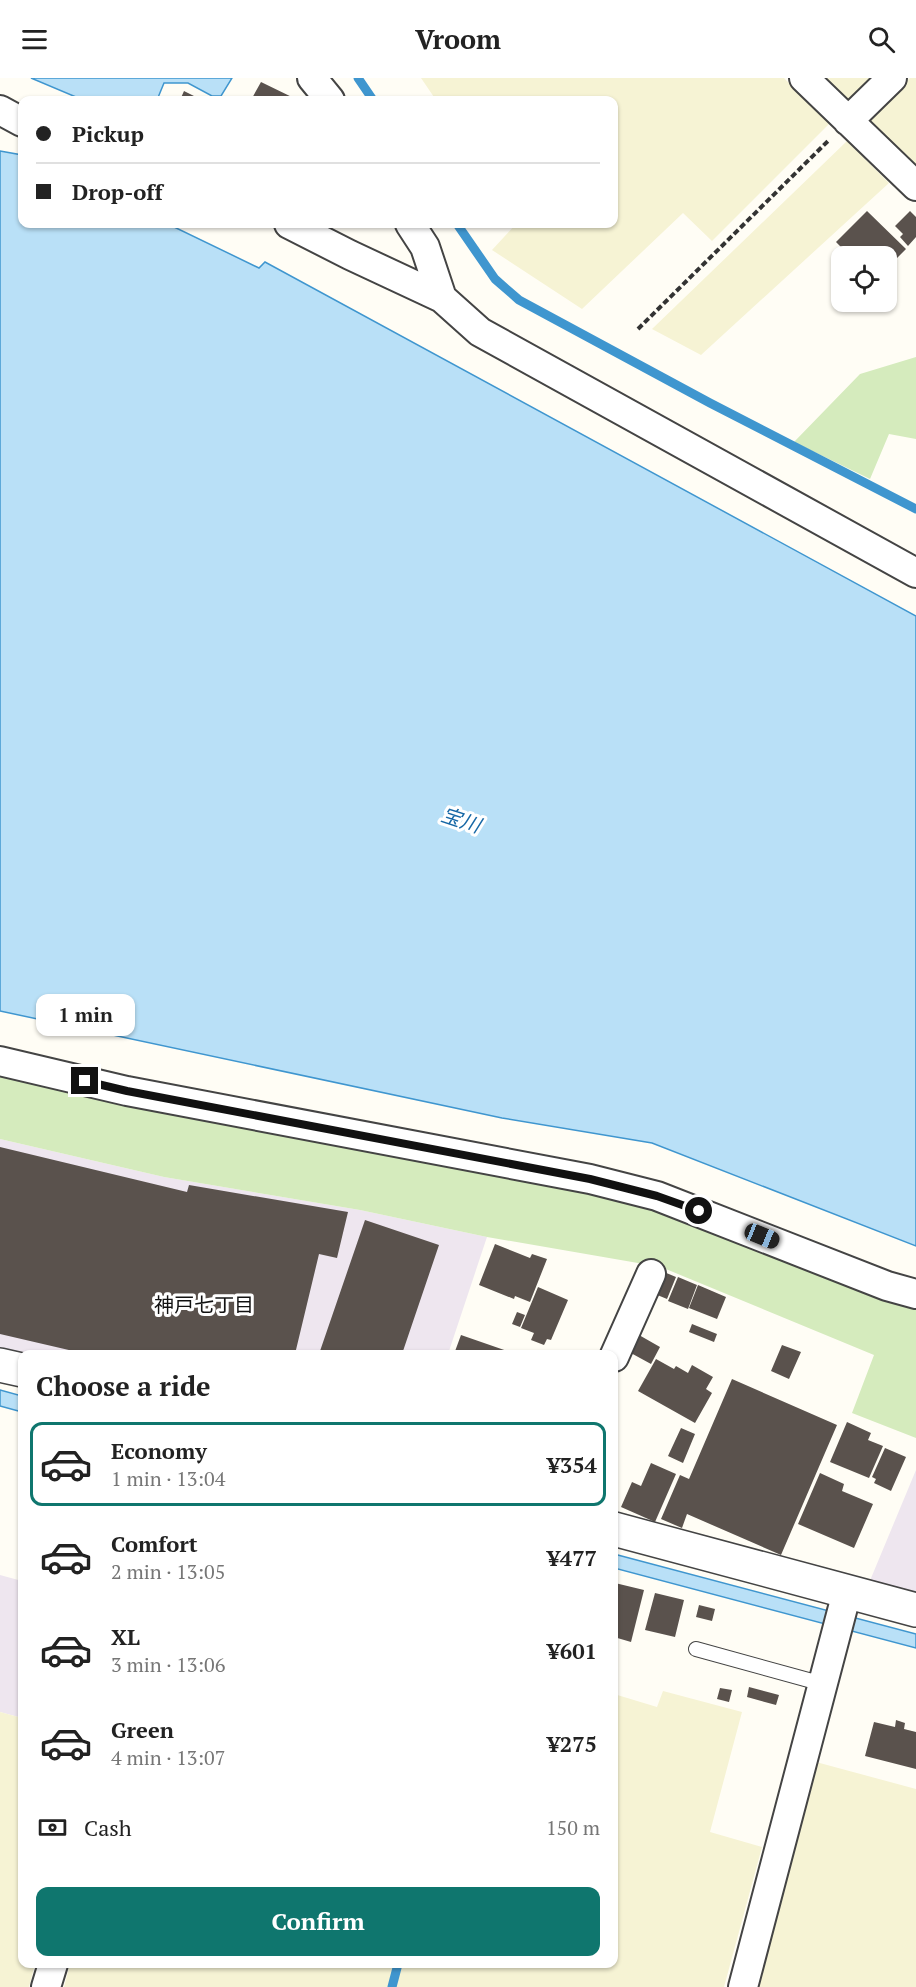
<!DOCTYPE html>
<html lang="en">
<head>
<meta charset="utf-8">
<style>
  :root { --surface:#fff; --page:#f2f2f2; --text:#222; --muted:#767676; --line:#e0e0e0; --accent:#0f766e }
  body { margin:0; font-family:"PT Serif","Noto Sans JP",serif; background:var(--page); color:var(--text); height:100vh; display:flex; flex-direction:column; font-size:22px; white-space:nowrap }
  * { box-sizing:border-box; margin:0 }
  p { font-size:20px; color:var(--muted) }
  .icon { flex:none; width:33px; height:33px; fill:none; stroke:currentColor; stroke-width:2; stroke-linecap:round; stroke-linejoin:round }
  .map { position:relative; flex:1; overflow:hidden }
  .details { position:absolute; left:18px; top:1272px; width:600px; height:618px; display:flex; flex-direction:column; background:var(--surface); border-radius:12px; box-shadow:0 2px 4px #0004 }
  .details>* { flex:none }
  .hud { position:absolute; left:18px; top:18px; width:600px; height:132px; border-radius:12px; box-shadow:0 2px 4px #0004; display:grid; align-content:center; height:132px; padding:0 18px; background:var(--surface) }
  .controls { position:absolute; left:831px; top:168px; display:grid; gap:12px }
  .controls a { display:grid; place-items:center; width:66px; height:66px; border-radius:12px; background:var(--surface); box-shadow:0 2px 4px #0004; font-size:30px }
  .end { position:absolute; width:27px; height:27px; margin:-14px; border:8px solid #111; background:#fff; box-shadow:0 0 0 3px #fff }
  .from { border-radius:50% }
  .bubble { position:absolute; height:42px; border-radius:12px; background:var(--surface); box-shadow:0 2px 4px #0004; font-size:20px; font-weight:600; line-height:42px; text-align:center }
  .car { position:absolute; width:18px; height:36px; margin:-18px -9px; border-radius:8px; box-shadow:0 0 4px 2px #0007; background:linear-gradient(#222 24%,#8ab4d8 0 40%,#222 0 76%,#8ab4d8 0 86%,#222 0) }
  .hud b { display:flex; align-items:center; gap:21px; height:57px; font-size:22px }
  .hud b+b { border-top:2px solid var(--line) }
  .hud i { width:15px; height:15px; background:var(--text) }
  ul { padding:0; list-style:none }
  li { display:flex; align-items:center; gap:18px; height:84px; margin:0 12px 9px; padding:0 6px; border:3px solid transparent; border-radius:12px }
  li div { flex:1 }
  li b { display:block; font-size:22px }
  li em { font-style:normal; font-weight:600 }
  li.active { border-color:var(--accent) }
  li>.icon { width:54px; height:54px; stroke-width:1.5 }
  h2 { padding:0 18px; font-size:27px; line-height:72px }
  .pay { display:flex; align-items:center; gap:15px; height:66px; padding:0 18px; font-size:22px }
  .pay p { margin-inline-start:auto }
  .primary-button { display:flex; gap:12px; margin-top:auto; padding:12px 18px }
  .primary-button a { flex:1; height:69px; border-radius:12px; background:var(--accent); color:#fff; font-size:24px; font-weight:600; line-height:69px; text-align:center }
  header { display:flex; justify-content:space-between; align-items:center; height:78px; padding:0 18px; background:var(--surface); font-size:27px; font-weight:600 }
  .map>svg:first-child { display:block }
  .industrial { fill:#eee6ef }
  .farmland { fill:#f6f3d4 }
  .green { fill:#d5ebbd }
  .water { fill:#b9e0f7; stroke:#3f96cf; stroke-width:1.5 }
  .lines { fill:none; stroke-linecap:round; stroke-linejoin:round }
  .stream { stroke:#3f96cf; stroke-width:9 }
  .building { fill:#5a524d }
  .service-casing { stroke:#444; stroke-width:16 }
  .minor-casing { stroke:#444; stroke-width:32 }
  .tertiary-casing { stroke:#444; stroke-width:36 }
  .path { stroke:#333; stroke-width:4; stroke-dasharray:6 3; stroke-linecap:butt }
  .service { stroke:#fff; stroke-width:14 }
  .minor { stroke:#fff; stroke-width:28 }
  .tertiary { stroke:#fff; stroke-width:33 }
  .route { stroke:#111; stroke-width:8 }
  .labels { text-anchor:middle; stroke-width:6; stroke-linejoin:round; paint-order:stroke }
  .water-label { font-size:20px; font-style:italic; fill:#1768a6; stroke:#fff }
  .neighbourhood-label { font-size:20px; fill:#111; stroke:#fff }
</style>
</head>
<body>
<header><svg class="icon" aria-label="menu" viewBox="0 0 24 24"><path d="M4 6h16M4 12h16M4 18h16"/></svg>Vroom<svg class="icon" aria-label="search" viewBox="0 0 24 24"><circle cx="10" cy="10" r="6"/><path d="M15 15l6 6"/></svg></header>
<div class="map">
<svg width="916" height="1909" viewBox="0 0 916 1909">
  <rect width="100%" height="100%" fill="#fffdf5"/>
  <!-- industrial -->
  <path class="industrial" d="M0,1061L164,1099L360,1132L487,1159L448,1276H22L0,1273Z
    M916,1392V1517L869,1505Z
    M0,1497L22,1503V1640L0,1634Z"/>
  <!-- farmland -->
  <path class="farmland" d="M421,0H784L829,46L712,163L683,135L582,231L492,172L516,146H614V22H436Z
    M820,0H882L850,31Z
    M910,0H916V96L863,47Z
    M847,63L889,105L701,277L652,251Z
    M663,1613L742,1634L710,1754L762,1769L724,1909H64L70,1886H614V1616L657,1629Z
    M0,1634L22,1640V1886H35L29,1909H0Z
    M816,1684L916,1711V1909H757Z"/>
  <!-- green -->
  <path class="green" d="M916,279V361L889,356L870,401L794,364L860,296Z
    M0,993L651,1127L916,1228V1360L852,1335L874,1277L661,1189L487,1159L360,1132L164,1099L0,1061Z"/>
  <!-- water -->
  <path class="water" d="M31,0H232L221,18H212L188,5H164L157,22H83Z
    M0,73L22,77V146H168L259,190L265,184L916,538V1168L652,1065L502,1040L0,933Z
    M0,1312L22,1318V1334L0,1328Z
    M614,1476L916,1556V1570L614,1490Z"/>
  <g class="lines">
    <!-- stream -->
    <path class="stream" d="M358,0L373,22
      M457,146L495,201L519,222L710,325L916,431
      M392,1909L398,1886"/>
  </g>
  <!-- building -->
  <path class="building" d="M261,4L298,22H251Z
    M184,13L198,20L197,22H180Z
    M867,133L906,171L886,191V178H845L848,176L836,164Z
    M910,133L916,139V159L908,168L900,159L903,156L895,148Z
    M0,1069L187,1114L189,1107L348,1134L337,1180L319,1176L295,1276H86L0,1256Z
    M365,1142L439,1167L402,1276H319Z
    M495,1166L530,1180L532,1176L547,1181L530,1224L515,1218L514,1221L479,1207Z
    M664,1194L676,1199L667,1221L655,1216Z
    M678,1199L697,1207L688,1231L668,1223Z
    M698,1207L726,1219L717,1241L689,1230Z
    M538,1209L568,1222L551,1262L547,1261L544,1267L531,1262L534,1255L521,1250Z
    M517,1234L525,1237L520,1249L512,1246Z
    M692,1246L717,1256L714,1264L689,1254Z
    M461,1257L516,1276H454Z
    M639,1257L660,1269L651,1286L629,1274Z
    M782,1267L801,1274L789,1301L771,1293Z
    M656,1281L674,1291L676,1288L688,1295L692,1287L713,1299L706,1311L712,1315L695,1345L638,1313Z
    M732,1301L837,1347L781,1477L687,1436L682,1450L661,1441L680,1397L689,1401Z
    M847,1344L871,1355L868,1362L883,1368L869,1400L830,1384Z
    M681,1350L695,1356L683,1385L668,1378Z
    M885,1370L906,1379L891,1413L874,1405L876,1401L872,1399Z
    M651,1385L676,1396L655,1444L621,1429L632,1404L641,1408Z
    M820,1395L844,1406L842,1413L873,1426L854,1470L798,1446Z
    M615,1505L644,1512L631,1564L614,1559V1511Z
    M655,1515L684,1522L675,1559L645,1552Z
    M699,1527L715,1531L712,1543L696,1539Z
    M749,1609L779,1617L776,1627L747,1619Z
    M720,1610L732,1612L729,1624L717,1621Z
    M896,1642L905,1645L904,1651L916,1654V1691L865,1678L874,1644L895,1649Z"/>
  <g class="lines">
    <defs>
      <path id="service" d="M696,1571L823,1606"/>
      <path id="minor" d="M312,0L330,22
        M804,0L916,108
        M0,32L22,44
        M848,43L892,0
        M289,146L350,177L442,220L480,254L916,495
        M410,146L425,169L442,220
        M0,983L127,1013L590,1101L657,1118L887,1208L916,1216
        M614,1279L651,1196
        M46,1909L53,1886
        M743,1909L847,1514"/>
      <path id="tertiary" d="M0,1287L22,1292
        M614,1451L916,1532"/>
    </defs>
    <!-- service casing -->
    <use href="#service" class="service-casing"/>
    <!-- minor casing -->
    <use href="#minor" class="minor-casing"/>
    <!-- tertiary casing -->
    <use href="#tertiary" class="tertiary-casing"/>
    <!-- path -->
    <path class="path" d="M638,251L828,63"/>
    <!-- service -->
    <use href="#service" class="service"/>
    <!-- minor -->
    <use href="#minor" class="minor"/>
    <!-- tertiary -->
    <use href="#tertiary" class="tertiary"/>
  </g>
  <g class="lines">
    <!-- route -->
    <path class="route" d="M85,1003L127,1013L590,1101L657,1118L699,1133"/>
  </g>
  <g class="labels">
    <!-- water labels -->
    <g class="water-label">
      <text transform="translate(461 742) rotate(18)" y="7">宝川</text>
    </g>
    <!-- neighbourhood labels -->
    <g class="neighbourhood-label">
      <text x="204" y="1234">神戸七丁目</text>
    </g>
  </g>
</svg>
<div class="controls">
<a><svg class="icon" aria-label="locate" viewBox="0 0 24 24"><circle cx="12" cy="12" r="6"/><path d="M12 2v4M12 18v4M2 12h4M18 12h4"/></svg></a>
</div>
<i class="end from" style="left:699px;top:1133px"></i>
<i class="end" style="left:85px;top:1003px"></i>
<div class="bubble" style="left:36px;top:916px;width:99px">1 min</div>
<i class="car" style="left:762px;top:1158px;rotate:112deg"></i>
<div class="hud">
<b><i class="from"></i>Pickup</b>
<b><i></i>Drop-off</b>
</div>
<section class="details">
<h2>Choose a ride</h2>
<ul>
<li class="active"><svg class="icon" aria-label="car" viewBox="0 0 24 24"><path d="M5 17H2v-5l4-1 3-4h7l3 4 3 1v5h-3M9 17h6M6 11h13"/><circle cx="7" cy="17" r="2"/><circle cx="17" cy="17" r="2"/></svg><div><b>Economy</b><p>1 min · 13:04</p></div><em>¥354</em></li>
<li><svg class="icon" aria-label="car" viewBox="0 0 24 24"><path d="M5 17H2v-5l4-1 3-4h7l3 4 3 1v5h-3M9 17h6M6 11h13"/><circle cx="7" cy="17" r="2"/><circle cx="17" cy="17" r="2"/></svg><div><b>Comfort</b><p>2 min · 13:05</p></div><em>¥477</em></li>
<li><svg class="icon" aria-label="car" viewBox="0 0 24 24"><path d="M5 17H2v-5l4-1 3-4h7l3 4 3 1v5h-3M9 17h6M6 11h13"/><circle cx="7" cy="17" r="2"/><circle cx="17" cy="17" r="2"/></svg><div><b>XL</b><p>3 min · 13:06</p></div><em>¥601</em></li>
<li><svg class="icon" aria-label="car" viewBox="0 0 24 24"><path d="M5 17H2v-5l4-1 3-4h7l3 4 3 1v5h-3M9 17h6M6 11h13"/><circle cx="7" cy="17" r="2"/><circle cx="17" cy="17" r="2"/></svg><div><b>Green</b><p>4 min · 13:07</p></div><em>¥275</em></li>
</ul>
<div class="pay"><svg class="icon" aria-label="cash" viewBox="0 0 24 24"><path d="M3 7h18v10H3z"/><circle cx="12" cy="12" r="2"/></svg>Cash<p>150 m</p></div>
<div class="primary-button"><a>Confirm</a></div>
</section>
</div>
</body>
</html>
